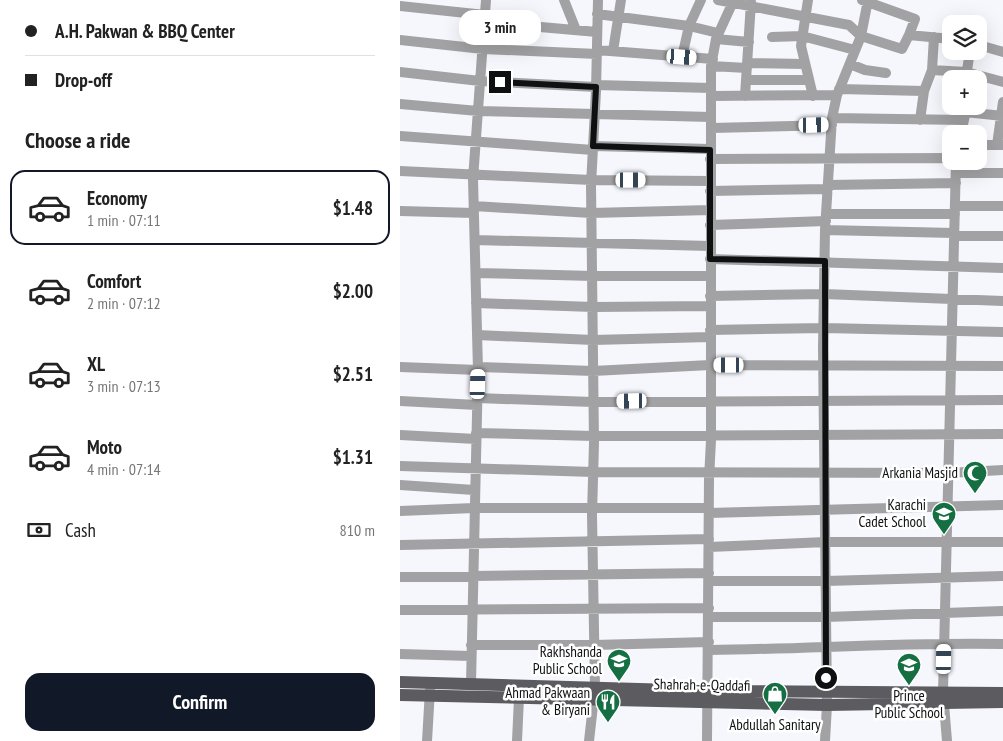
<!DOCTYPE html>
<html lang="en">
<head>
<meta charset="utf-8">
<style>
  :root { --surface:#fff; --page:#f6f6f6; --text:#222; --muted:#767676; --line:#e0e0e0; --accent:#111827 }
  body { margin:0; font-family:"PT Sans Narrow",sans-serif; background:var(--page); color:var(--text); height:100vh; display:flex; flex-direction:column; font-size:19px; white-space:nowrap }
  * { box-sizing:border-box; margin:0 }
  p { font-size:16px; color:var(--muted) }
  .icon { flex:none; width:28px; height:28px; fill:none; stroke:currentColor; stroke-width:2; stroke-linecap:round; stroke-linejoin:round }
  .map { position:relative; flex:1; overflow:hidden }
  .side { display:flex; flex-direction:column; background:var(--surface); width:400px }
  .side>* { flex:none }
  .guide { display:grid; align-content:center; height:110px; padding:0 25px; background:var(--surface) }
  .controls { position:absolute; left:542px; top:15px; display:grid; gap:10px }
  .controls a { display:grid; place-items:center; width:45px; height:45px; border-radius:10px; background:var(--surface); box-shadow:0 5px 20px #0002; font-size:25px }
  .end { position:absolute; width:22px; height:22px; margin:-11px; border:6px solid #0f1011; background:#fff; box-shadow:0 0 0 2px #fff }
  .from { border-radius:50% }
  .bubble { position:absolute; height:35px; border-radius:15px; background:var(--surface); box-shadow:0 5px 20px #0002; font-size:16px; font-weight:800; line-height:35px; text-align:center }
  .car { position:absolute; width:15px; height:30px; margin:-15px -8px; border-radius:6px; box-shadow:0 0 4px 1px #0007; background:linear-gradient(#fff 24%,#345 0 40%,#fff 0 76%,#345 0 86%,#fff 0) }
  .guide b { display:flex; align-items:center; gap:18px; height:48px; font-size:19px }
  .guide b+b { border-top:1px solid var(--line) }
  .guide i { width:12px; height:12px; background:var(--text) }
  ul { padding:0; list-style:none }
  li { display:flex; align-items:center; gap:15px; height:75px; margin:0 10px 8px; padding:0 15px; border:2px solid transparent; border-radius:15px }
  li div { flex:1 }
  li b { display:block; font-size:19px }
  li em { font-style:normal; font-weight:800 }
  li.selected { border-color:var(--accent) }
  li>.icon { width:45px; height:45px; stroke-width:1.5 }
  h2 { padding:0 25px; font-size:22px; line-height:60px }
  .pay { display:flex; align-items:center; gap:12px; height:55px; padding:0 25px; font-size:19px }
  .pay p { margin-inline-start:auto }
  .button { display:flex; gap:10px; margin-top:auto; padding:10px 25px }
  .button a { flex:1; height:58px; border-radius:15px; background:var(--accent); color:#fff; font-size:20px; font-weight:800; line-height:58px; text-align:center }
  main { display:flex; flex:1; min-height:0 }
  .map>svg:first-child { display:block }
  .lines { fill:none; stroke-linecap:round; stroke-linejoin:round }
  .minor { stroke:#a2a1a3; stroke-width:10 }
  .major { stroke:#5c5b5f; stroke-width:12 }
  .route { stroke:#0f1011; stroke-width:6 }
  .labels { text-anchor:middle; stroke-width:5; stroke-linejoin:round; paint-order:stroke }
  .poi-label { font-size:15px; fill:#0f1011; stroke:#fff; text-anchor:end }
  .street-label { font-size:15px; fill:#0f1011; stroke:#fff }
</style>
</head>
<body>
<main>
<section class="side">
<div class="guide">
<b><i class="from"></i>A.H. Pakwan &amp; BBQ Center</b>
<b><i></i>Drop-off</b>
</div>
<h2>Choose a ride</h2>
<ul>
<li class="selected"><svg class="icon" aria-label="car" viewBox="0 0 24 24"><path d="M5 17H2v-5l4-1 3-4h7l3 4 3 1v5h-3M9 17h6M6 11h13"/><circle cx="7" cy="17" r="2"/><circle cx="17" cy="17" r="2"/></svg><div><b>Economy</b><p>1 min · 07:11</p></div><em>$1.48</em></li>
<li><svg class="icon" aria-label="car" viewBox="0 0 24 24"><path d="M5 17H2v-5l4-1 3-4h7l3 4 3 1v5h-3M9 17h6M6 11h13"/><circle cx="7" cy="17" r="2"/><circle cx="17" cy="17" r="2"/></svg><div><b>Comfort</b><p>2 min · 07:12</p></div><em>$2.00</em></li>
<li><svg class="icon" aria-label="car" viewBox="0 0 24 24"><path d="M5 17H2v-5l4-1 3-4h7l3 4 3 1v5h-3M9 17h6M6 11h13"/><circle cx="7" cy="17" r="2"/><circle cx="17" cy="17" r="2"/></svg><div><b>XL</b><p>3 min · 07:13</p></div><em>$2.51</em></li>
<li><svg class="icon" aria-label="car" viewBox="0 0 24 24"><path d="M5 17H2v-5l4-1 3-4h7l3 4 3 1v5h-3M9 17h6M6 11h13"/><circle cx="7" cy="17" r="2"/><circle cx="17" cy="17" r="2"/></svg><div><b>Moto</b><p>4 min · 07:14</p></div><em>$1.31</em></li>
</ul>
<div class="pay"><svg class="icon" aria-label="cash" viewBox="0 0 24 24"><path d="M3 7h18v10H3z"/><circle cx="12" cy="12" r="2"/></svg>Cash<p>810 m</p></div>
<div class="button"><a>Confirm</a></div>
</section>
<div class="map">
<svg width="603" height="741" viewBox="0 0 603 741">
  <rect width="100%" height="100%" fill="#f6f7fc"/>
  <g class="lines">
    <!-- minor -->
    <path class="minor" d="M164,0L176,30
      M318,0L449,25L461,36L502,49L509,35
      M408,0L401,46L413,96
      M462,0L515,19L509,35L551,39
      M0,6L85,15
      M197,14L289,26L318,33
      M84,22L197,32
      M372,37L402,36L455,50
      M316,39L349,42
      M0,40L83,49L197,54
      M579,45L603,52
      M197,50L313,59
      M213,51L221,0
      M282,57L289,26L301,0
      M347,63L405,64
      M450,64L465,70L486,73
      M311,66L347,68
      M532,70L566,72L603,82
      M0,72L80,81L196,87
      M566,77L570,51
      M346,80H409
      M196,85L311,88
      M439,89L524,91
      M311,96L437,95
      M345,96L351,2
      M0,104L78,111L311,117
      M565,112L603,116
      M432,118L564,120
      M520,120L524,91L532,70L534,37
      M311,128L432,125
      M561,134L565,115
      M0,136L193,150
      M579,145H603
      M597,145L603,102
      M193,146L310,149
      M310,159L551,158
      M0,171L191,180L310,181
      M556,173H603
      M428,185L556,183
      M310,191L428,189
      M74,206L191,213L310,210
      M555,206H603
      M0,211L74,213
      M426,214H555
      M310,225L426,221
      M425,230L554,233
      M554,236H603
      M75,240L310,246
      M310,259L603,268
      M76,273L193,276H310
      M310,296L424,294L603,301
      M76,303L193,307L310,306
      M310,330L424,328L603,332
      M77,335L193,340L310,337
      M0,367L78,370
      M78,367L193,371L310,365L603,366
      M77,398L193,402L603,400
      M0,401L77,405
      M76,433L194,436L603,434
      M0,435L76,439
      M0,466L193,472L548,473L603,470
      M0,485L74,490
      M0,511L74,508H309
      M309,513L603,505
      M0,545L309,539
      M309,547L426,542H603
      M0,577L309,573
      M309,581H426L603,576
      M0,610L309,608
      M309,617H426L603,611
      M71,645H194L309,642
      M309,650C407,649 505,642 603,644
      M0,654L71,656
      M71,684L78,370L73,179L86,0
      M27,741L30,690
      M117,741L119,698
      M189,741L195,688L192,515L194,443L191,185L196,91L198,0
      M307,741L309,479L311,440V66L316,39L332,4
      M425,741L427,705L423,348L425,230L432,118L437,95L461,36L468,0
      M547,741L543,692L556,161"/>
    <!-- major -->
    <path class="major" d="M0,682L309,691L603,693
      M0,695L427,705L603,702"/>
  </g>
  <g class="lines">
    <!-- route -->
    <path class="route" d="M100,82L196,87L193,146L310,150V259L425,261L426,678"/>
  </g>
  <!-- icons -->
  <defs>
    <symbol id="mosque-pin" viewBox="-11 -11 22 30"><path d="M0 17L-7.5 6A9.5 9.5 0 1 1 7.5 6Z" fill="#156f43" stroke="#fff"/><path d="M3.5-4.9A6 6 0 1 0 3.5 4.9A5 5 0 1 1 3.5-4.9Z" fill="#fff"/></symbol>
    <symbol id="school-pin" viewBox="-11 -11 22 30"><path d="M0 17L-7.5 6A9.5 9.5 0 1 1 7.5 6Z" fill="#156f43" stroke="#fff"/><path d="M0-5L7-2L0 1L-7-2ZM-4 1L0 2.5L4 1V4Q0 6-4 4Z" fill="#fff"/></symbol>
    <symbol id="shop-pin" viewBox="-11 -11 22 30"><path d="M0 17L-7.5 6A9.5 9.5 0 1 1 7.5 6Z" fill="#156f43" stroke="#fff"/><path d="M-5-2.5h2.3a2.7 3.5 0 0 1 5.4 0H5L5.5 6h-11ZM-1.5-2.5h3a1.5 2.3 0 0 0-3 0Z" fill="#fff"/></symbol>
    <symbol id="restaurant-pin" viewBox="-11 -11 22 30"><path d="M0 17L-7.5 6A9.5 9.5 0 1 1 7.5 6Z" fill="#156f43" stroke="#fff"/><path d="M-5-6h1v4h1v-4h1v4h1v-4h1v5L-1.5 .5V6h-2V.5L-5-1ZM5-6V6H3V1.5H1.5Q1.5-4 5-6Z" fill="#fff"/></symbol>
  </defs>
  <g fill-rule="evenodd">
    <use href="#mosque-pin" x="561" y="459" width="28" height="38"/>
    <use href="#school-pin" x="530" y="500" width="28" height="38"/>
    <use href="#school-pin" x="205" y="647" width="28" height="38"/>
    <use href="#school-pin" x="495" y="651" width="28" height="38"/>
    <use href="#shop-pin" x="361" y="680" width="28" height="38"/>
    <use href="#restaurant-pin" x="194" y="688" width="28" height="38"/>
  </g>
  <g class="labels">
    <!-- poi labels -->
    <g class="poi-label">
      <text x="558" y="478">Arkania Masjid</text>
      <text x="526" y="510">Karachi<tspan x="526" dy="17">Cadet School</tspan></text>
      <text x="202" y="657">Rakhshanda<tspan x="202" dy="17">Public School</tspan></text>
      <text x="190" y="698">Ahmad Pakwaan<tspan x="190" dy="17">&amp; Biryani</tspan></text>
      <text x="509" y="701" text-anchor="middle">Prince<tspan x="509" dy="17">Public School</tspan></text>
      <text x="375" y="730" text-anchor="middle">Abdullah Sanitary</text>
    </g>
    <!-- street labels -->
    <g class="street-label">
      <text transform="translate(302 685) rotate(1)" y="5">Shahrah-e-Qaddafi</text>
    </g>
  </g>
</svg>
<div class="controls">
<a><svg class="icon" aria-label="layers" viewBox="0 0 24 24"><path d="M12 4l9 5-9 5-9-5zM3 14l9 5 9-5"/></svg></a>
<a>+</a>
<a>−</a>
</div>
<i class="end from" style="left:426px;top:678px"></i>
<i class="end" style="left:100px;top:82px"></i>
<div class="bubble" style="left:59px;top:10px;width:82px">3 min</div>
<i class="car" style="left:282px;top:57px;rotate:94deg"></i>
<i class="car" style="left:414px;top:125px;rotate:89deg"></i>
<i class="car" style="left:231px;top:180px;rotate:90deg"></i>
<i class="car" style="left:329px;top:365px;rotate:270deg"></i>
<i class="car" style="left:78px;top:384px;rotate:2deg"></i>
<i class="car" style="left:232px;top:401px;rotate:269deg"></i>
<i class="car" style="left:544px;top:659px;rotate:1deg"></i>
</div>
</main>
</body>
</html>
